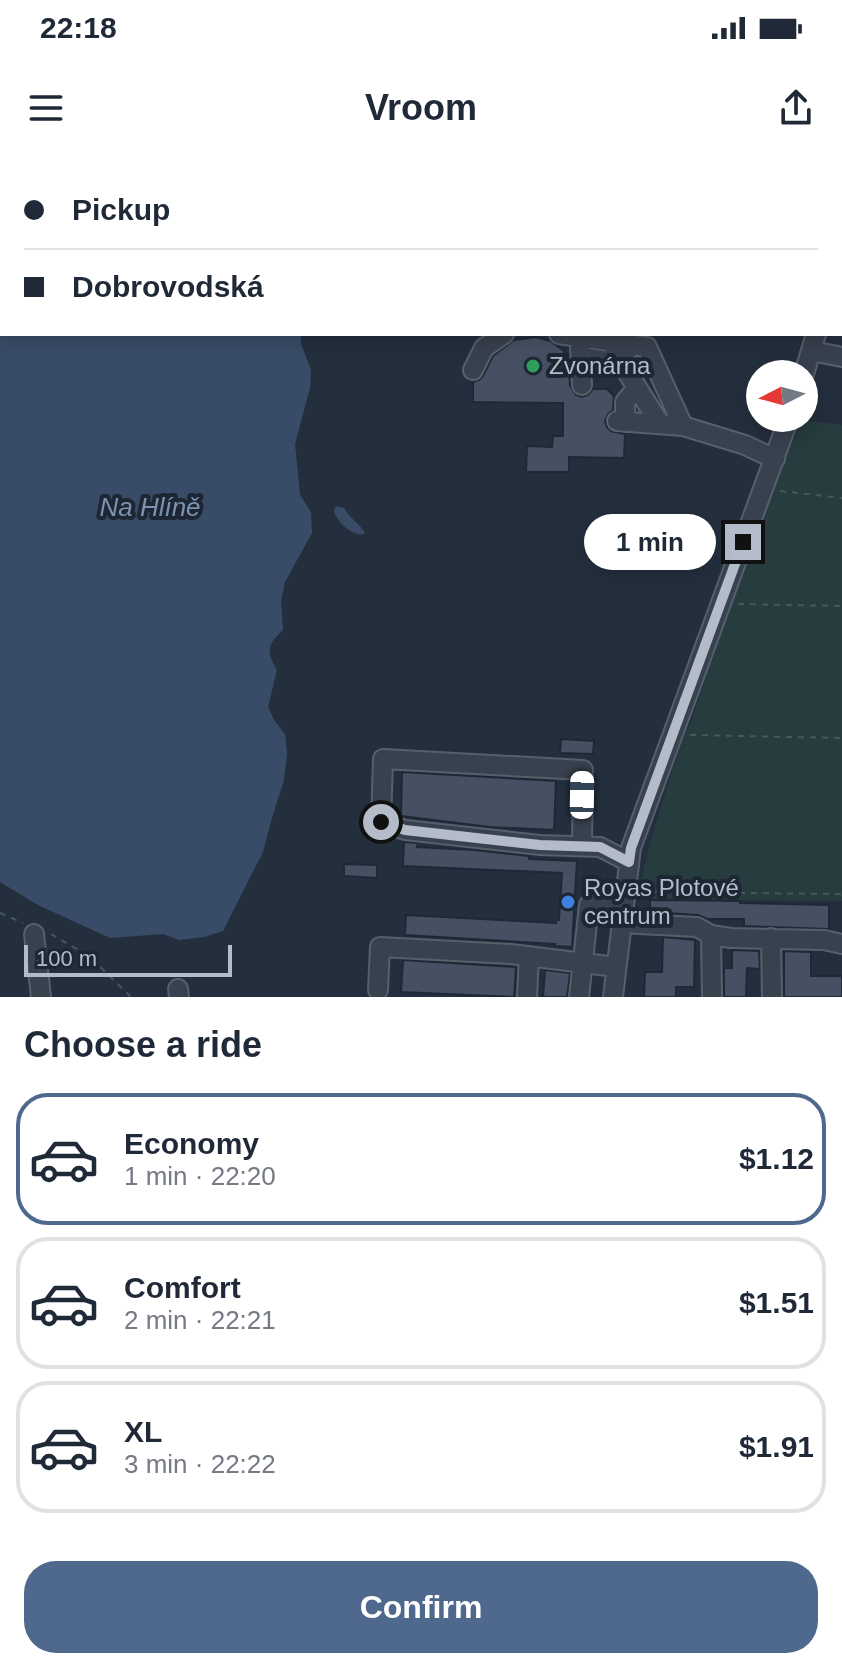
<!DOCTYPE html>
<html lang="en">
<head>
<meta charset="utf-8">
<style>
  :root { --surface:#fff; --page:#f6f6f7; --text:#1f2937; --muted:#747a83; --line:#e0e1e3; --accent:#4f688e }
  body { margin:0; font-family:Arial,sans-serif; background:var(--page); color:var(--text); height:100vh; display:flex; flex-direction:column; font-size:30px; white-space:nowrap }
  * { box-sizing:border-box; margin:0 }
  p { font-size:26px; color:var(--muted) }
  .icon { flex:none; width:44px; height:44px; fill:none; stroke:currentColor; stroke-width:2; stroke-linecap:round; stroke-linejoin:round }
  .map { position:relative; height:837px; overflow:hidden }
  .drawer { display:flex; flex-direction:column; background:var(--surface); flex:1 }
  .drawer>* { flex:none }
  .top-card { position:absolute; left:0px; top:0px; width:842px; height:176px; box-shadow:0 4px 20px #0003; display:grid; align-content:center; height:176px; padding:0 24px; background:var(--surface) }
  .needle { width:52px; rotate:264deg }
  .tools { position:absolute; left:746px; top:200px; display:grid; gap:16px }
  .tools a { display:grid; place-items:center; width:72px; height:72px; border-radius:50%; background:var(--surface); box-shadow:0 4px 20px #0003; font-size:40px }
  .scale { position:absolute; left:24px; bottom:20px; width:208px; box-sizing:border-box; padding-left:8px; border:4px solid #b4bcc9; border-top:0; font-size:22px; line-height:28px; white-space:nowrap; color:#b4bcc9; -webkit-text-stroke:6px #1d2633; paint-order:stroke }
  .end { position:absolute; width:36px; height:36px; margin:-18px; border:10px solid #b4bcc9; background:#111; box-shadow:0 0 0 4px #111 }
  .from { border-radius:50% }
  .bubble { position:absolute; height:56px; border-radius:28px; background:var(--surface); box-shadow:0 4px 20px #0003; font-size:26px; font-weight:800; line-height:56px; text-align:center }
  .car { position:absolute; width:24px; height:48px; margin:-24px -12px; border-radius:10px; box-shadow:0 0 6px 2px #0007; background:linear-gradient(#fff 24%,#345 0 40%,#fff 0 76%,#345 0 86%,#fff 0) }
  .top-card b { display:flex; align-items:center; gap:28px; height:76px; font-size:30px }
  .top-card b+b { border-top:2px solid var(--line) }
  .top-card i { width:20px; height:20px; background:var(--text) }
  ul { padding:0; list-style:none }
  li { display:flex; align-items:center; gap:24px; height:132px; margin:0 16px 12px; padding:0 8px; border:4px solid var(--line); border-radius:32px }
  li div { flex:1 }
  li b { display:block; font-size:30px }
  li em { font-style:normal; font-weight:800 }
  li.on { border-color:var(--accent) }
  li>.icon { width:72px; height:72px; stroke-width:1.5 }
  h2 { padding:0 24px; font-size:36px; line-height:96px }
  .primary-button { display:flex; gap:16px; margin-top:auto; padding:16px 24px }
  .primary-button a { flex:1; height:92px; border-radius:32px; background:var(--accent); color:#fff; font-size:32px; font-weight:800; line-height:92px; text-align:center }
  .status { display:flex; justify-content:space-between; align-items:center; height:56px; padding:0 40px; background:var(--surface); direction:ltr }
  .status svg { height:22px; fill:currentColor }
  header { display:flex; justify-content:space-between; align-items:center; height:104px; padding:0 24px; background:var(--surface); font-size:36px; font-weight:800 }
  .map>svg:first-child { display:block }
  .green { fill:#263c3f }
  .water { fill:#394c67 }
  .building { fill:#455162; stroke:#1f2835; stroke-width:2 }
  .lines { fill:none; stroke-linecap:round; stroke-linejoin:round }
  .minor-casing { stroke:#565f6c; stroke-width:22 }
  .path { stroke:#44595c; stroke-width:2; stroke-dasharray:6 6; stroke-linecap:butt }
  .minor { stroke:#38414e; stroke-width:18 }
  .route { stroke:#b4bcc9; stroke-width:10 }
  .leisure-dot { fill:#2e9e5b; stroke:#1d2633; stroke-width:3 }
  .shop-dot { fill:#3f7fe0; stroke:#1d2633; stroke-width:3 }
  .labels { text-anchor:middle; stroke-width:8; stroke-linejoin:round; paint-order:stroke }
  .poi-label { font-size:24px; fill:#b4bcc9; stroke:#1d2633; text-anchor:start }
  .water-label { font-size:26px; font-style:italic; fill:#7c92b1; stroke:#1d2633 }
</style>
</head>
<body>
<div class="status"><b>22:18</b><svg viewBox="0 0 49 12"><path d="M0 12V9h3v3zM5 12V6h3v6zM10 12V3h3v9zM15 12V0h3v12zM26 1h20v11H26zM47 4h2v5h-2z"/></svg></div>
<header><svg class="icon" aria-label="menu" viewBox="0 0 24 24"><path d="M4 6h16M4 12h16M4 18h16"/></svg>Vroom<svg class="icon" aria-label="share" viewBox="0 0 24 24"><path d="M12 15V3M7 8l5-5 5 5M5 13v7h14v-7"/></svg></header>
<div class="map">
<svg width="842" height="837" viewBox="0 0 842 837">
  <rect width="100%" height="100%" fill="#242f3e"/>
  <!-- green -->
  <path class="green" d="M803,260L842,265V741L637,739C649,681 667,626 686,570L690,566L715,487L782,301L784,300Z"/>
  <!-- water -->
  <path class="water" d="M2,21V174H301V184L311,210L310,228L295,284L300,335L311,352L312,373L285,422L281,441L283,470C267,485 266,491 277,510L268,547L274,560L285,574L287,594L284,620L271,661L263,692L223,771L204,777L179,780L163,774L110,778L38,745L0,722V34Z
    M336,346L344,348C350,359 361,364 365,374C354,377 337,363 334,351Z"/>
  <!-- building -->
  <path class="building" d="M536,177L550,181L563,190L568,197L570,226L576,235L582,237L588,235L593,229H607L614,236L613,250L608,254L605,261L607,267L611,271L625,274L624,298L569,297V312H526L527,286L552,287L553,276H563V243L473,242V222L479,220L483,216L493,196L514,180Z
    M561,579L594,581L593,594L560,593Z
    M402,612L556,621L554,670L490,667L401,656Z
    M404,682L418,683L417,687L475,690L529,696V699L577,701L572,787L555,786V784L405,775L406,755L556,763V760H559L562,713L403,706Z
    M344,704L377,705V718L344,716Z
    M650,740L740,741V743L829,745V769L744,766V759H707L698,755L650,752Z
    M663,777L695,780L694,827H676V837H644L645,812H662Z
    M732,790L759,791L760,809L747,808L746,837H724V808H732Z
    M784,791L811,792V816H842V837H784Z
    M403,800L516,807L514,837L401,832Z
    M545,810L570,813L567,837H543Z"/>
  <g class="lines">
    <defs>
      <path id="minor" d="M834,2V0
        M559,174L647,187L683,266
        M580,188L582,225
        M812,191L842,197
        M617,196L660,264
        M582,197L607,201L628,190
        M473,210L484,188L504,174
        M804,214L816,174
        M617,261L683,266L745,285L775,299
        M625,262V242L637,228
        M582,686L583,610L383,599L381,662L405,670L540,685L600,687L629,702
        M621,763L697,767L711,775L731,778L824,780L842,784
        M34,774L41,837
        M711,775L712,837
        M771,778L772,837
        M178,829L179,837
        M378,830L380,787L511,794L616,807
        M527,837L529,796
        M579,837L589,745L623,747
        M613,837L631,688L789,258"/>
    </defs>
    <!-- minor casing -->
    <use href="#minor" class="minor-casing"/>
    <!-- path -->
    <path class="path" d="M840,34L842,35
      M780,331L842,338
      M738,444L842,446
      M690,575L842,578
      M643,732L842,734
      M0,753L23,763
      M51,774L89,796L131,837"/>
    <!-- minor -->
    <use href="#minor" class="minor"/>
  </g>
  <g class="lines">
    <!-- route -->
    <path class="route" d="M381,662L405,670L540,685L600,687L629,702L631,688L743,382"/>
  </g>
  <!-- markers -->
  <circle class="leisure-dot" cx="533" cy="206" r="8"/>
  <circle class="shop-dot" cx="568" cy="742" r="8"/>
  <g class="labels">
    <!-- poi labels -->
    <g class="poi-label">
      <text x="549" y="214">Zvonárna</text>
      <text x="584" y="736">Royas Plotové<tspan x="584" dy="28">centrum</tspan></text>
    </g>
    <!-- water labels -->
    <g class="water-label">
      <text x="150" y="356">Na Hlíně</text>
    </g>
  </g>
</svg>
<div class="tools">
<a><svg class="needle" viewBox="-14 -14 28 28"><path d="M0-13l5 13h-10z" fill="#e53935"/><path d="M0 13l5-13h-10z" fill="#747a83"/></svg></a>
</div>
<div class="scale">100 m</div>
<i class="end from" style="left:381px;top:662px"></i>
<i class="end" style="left:743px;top:382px"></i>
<div class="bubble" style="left:584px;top:354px;width:132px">1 min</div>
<i class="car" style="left:582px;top:635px;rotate:1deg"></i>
<div class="top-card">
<b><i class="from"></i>Pickup</b>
<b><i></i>Dobrovodská</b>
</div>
</div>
<section class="drawer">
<h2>Choose a ride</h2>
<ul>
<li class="on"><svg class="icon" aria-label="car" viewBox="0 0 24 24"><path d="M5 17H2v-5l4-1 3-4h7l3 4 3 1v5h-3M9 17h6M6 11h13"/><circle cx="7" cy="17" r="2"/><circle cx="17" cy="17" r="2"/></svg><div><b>Economy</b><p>1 min · 22:20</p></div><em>$1.12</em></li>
<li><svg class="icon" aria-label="car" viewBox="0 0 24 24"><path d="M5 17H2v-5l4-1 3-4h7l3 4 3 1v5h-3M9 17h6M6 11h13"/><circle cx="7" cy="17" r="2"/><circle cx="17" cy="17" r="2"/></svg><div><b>Comfort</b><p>2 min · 22:21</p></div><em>$1.51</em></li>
<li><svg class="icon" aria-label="car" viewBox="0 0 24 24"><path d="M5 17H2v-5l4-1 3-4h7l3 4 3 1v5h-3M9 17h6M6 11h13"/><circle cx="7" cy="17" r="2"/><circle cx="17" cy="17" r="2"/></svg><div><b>XL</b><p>3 min · 22:22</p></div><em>$1.91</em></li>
</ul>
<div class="primary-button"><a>Confirm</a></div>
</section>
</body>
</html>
